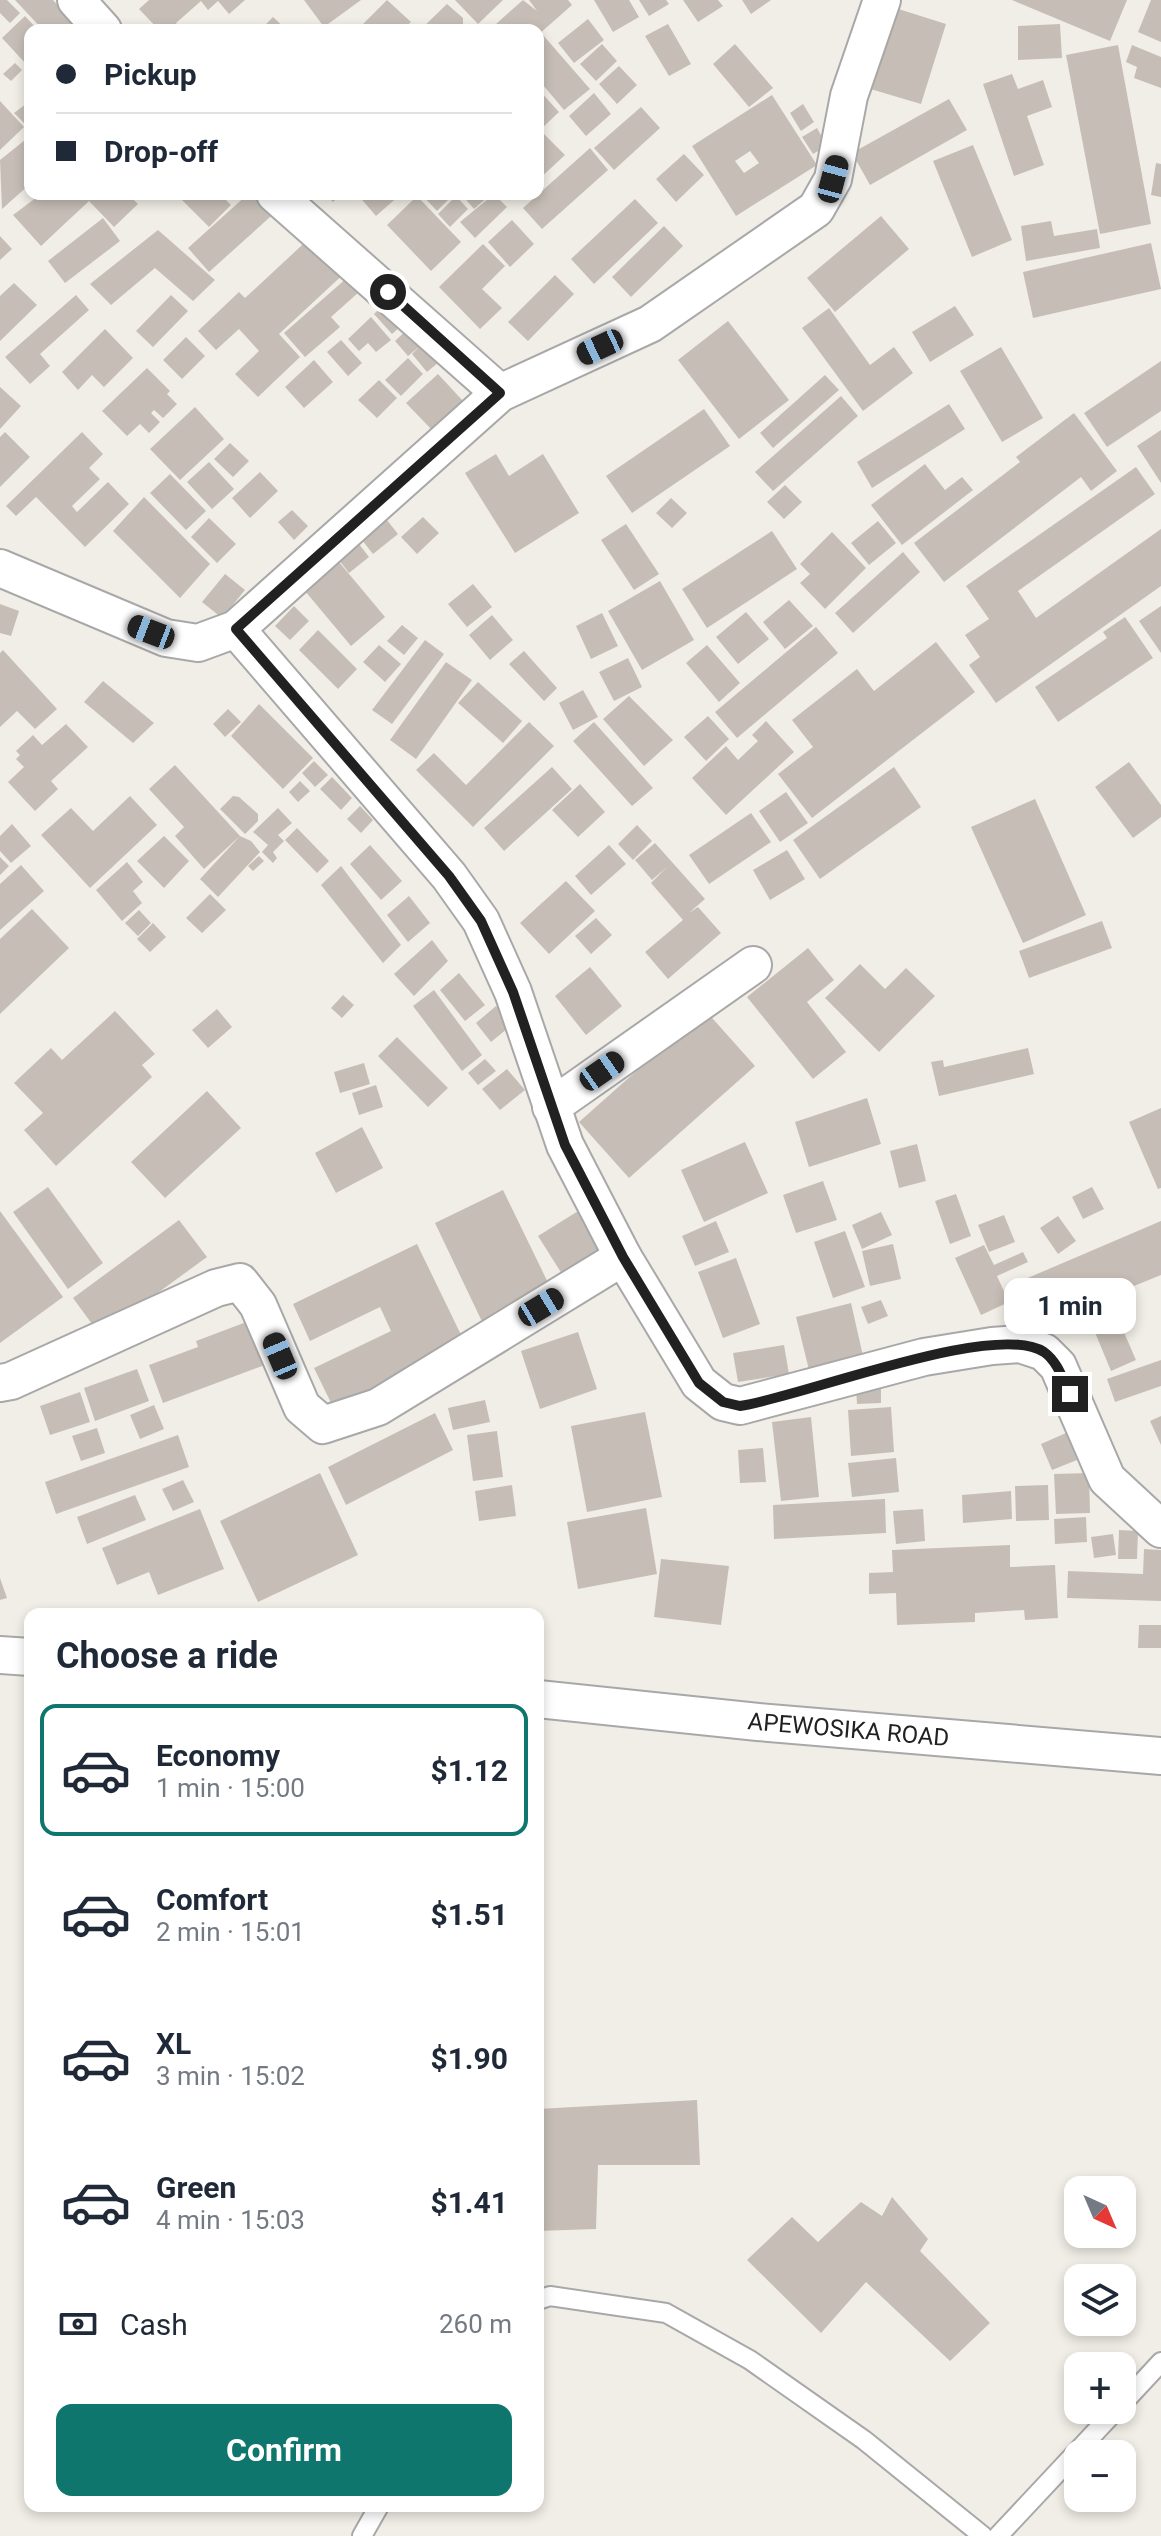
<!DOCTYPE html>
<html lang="en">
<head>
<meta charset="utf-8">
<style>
  :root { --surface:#fff; --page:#f2f2f3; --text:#1f2937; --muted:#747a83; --line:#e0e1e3; --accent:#0f766e }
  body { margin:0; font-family:Roboto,sans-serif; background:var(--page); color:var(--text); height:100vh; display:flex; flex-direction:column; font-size:30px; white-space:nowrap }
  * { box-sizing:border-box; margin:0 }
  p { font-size:26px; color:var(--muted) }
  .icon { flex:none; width:44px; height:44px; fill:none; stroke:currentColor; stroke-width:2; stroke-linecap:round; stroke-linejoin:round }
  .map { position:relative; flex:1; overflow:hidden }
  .panel { position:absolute; left:24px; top:1608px; width:520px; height:904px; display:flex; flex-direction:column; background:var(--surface); border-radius:16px; box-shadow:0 4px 12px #0003 }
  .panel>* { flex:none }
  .guide { position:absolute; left:24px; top:24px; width:520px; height:176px; border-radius:16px; box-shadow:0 4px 12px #0003; display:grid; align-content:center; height:176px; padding:0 32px; background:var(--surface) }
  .needle { width:52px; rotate:136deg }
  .fabs { position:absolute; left:1064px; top:2176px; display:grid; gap:16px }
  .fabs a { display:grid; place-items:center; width:72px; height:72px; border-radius:16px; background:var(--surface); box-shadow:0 4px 12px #0003; font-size:40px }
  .end { position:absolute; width:36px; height:36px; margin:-18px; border:10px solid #212121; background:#fff; box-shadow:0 0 0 4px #fff }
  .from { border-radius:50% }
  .bubble { position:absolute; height:56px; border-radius:16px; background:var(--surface); box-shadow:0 4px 12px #0003; font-size:26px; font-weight:700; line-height:56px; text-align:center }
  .car { position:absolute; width:24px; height:48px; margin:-24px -12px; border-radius:10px; box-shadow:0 0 6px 2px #0007; background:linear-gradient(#222 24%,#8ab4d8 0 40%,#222 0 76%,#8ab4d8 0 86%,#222 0) }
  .guide b { display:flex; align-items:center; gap:28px; height:76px; font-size:30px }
  .guide b+b { border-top:2px solid var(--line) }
  .guide i { width:20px; height:20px; background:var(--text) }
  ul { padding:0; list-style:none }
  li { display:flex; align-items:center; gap:24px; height:132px; margin:0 16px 12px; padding:0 16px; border:4px solid transparent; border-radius:16px }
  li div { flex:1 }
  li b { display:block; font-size:30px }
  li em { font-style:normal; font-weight:700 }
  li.current { border-color:var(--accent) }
  li>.icon { width:72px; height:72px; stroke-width:1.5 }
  h2 { padding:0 32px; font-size:36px; line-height:96px }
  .pay { display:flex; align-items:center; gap:20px; height:88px; padding:0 32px; font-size:30px }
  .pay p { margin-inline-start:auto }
  .cta { display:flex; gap:16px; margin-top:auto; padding:16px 32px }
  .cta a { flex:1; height:92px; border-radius:16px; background:var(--accent); color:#fff; font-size:32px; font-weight:700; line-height:92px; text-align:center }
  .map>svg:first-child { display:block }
  .building { fill:#c6beb6; fill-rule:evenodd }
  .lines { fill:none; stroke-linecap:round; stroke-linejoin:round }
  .lane-casing { stroke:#a8a8a8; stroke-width:22 }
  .street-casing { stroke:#a8a8a8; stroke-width:40 }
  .lane { stroke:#fff; stroke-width:18 }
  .street { stroke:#fff; stroke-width:36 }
  .route { stroke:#212121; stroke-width:10 }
  .labels { text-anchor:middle; stroke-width:6; stroke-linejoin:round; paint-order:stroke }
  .street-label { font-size:24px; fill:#212121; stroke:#fff }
</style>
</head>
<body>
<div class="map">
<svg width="1161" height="2536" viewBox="0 0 1161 2536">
  <rect width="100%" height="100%" fill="#f1eee7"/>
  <!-- building -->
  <path class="building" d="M0,0H7L20,13L10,23L0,13Z
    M15,0H53L73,21L64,30H43Z
    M149,0H245L229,14L218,1L208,10L201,1L176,23L182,30H159L139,9Z
    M304,0H361L324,27Z
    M387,0L411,22L403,30H357Z
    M455,0H503L478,24Z
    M523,0L537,11L529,0H568L572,5L538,35V30H502L496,24Z
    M594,0H629L639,17L613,32Z
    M639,0H666L669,4L649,16Z
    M683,0H718L723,6L698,22Z
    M742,0H771L751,14Z
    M1012,0H1127L1110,41Z
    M1151,0H1161V42L1138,32Z
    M447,4L463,18V30H420Z
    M892,7L946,24L921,104L867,88Z
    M25,16L38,30H30V62L27,65L2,38Z
    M273,17L287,30H260Z
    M588,19L604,40L574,63L558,43Z
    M668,24L691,64L669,76L645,36Z
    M1060,24L1062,58L1018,60V26Z
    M543,35L590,89L564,110L538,79V40Z
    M602,44L617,61L596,81L580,64Z
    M735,44L773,88L749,107L713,64Z
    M1118,45L1151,224L1100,234L1066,55Z
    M1132,45L1161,57V88L1134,78L1137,67L1126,62Z
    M15,63L22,70L11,81L3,74Z
    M619,66L637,85L617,104L599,84Z
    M1012,74L1018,89L1043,80L1052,107L1027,116L1044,165L1014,176L983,84Z
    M538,89L559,112L540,130L538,127Z
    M594,93L611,114L586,136L569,116Z
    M772,95L817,165L736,216L692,146ZM750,151L759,163L744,173L735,161Z
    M949,99L967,130L870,185L852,153Z
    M0,101L24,127L0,150Z
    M30,101V129L14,113Z
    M803,104L814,122L801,131L790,113Z
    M641,107L660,128L614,170L594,148Z
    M817,128L827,146L813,154L802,137Z
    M541,131L565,155L538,180V134Z
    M30,136V184L2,209L0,160Z
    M973,145L1012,240L972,257L933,161Z
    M590,148L608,170L542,229L523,208Z
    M684,154L704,175L676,202L656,179Z
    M1156,163L1161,164V197L1151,195Z
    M41,194H128L138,204L114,227L89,201L41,246L13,215Z
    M176,194H220L231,205L209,227Z
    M248,194H267L280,208L209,272L188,248Z
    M325,194H341L333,202Z
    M357,194H401L376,216Z
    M421,194H454L437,211Z
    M461,194H491L474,209Z
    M494,194L507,207L475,238L460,222Z
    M417,196L461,242L431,271L387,225Z
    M456,196L468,209L450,227L438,214Z
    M635,199L658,223L594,284L571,259Z
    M881,216L909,249L835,312L807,278Z
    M103,218L120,241L65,283L48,261Z
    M512,220L534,244L510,267L488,242Z
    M1051,221L1054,236L1097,229L1100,248L1026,261L1021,226Z
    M664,226L683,246L631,297L612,277Z
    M158,230L215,280L193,301L155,268L111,305L90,284Z
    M314,234L348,270L279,334L300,357L258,397L235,374L259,351L239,329L216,350L198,331L239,292L245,298Z
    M0,236L12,249L0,260Z
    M1151,243L1161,289L1033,318L1023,272Z
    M483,244L505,266L482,289L502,308L480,329L439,287Z
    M356,270L378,295L369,304L359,292L331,317L340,327L305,357L284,333Z
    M555,275L574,294L528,341L508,322Z
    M14,283L37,305L0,341V296Z
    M76,295L89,310L40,354L50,366L30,384L5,357Z
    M171,295L188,311L153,347L136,331Z
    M391,298L409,319L392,334L374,314Z
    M955,306L974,335L930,362L912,332Z
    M829,308L870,365L894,347L913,373L863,411L802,328Z
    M371,317L391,340L376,352L368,343L359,351L348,339Z
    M728,321L789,400L739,439L678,360Z
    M414,323L445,357L427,372L412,354L419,347L408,356L395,341Z
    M105,329L133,358L104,387L92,375L78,390L62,372Z
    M186,337L205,356L182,379L163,360Z
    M341,340L362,363L348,376L327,352Z
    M1001,347L1043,418L1002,442L960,371Z
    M408,358L423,374L401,396L385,380Z
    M314,360L333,382L304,408L285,387Z
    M1161,361V411L1107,447L1084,413Z
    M147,368L170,391L167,394L177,404L163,418L154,410L151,413L160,422L149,433L140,424L127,436L102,411Z
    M438,374L463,401L432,430L406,403Z
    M825,375L839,390L773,448L760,433Z
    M379,380L397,398L377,418L358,400Z
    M0,387L21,406L0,429Z
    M841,396L858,416L773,491L755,472Z
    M949,404L965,429L872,488L857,462Z
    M195,407L224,439L180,480L150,449Z
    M704,409L730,446L632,513L606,476Z
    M1074,413L1117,471L1091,491L1081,477L944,582L914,543L1020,462L1016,457Z
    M1161,430V483L1137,446Z
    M5,432L30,457L0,487V437Z
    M82,432L103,454L89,468L100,479L72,506L77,512L108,482L129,504L85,547L36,497L16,516L6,506Z
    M230,443L249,461L233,477L214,459Z
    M496,454L509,476L543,454L579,513L515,553L465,473Z
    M209,462L234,489L212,509L187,482Z
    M925,464L945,490L962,477L973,490L902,545L871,505Z
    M1136,467L1155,494L1018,591L1036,618L1161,529V586L996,703L969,665L980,657L965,635L989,619L966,586Z
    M260,472L278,491L250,518L232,498Z
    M170,474L206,511L186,530L150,493Z
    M785,485L802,502L784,519L767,502Z
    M144,497L210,564L180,598L113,531Z
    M671,498L687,513L672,528L656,513Z
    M292,510L308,526L294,540L278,522Z
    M383,515L398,534L373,554L358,535Z
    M423,517L439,533L417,554L401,537Z
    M209,518L236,544L217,563L191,537Z
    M878,521L896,543L869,565L851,543Z
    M626,524L659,574L634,590L601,540Z
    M772,531L797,569L707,628L682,589Z
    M832,532L866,568L825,609L800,583L810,574L800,564Z
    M352,535L369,557L349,573L332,551Z
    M903,552L920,572L853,633L835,613Z
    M339,562L385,617L351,646L305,591Z
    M225,574L245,590L222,618L202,602Z
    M660,581L694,640L642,670L608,611Z
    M473,584L492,607L467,627L448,604Z
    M789,600L813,626L785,649L763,622Z
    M0,604L19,611L11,636L0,633Z
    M294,606L309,621L290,640L275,626Z
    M1161,606V653L1139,621Z
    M746,612L769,639L738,664L716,637Z
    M602,613L618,646L591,659L576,626Z
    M492,615L513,640L490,660L469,635Z
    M1125,617L1153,658L1058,722L1035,687L1107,638L1103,632Z
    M402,625L418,638L404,655L387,641Z
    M816,627L838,653L737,738L715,712Z
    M318,630L357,669L338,689L299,650Z
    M425,640L444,654L392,724L372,710Z
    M936,642L975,692L812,818L778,774L813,747L792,720L857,669L874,691Z
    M379,645L401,664L385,682L363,662Z
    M707,645L740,683L719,702L686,663Z
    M3,650L57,709L35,729L17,711L0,727V653Z
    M524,651L557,688L544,701L509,664Z
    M628,658L642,687L614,701L599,672Z
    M446,662L472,680L416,759L390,740Z
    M103,681L154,723L133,743L84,702Z
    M478,682L522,721L503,743L458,703Z
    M583,690L598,717L573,730L559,703Z
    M629,696L673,740L644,766L603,719Z
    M259,704L313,758L283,789L231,736Z
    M228,709L241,722L225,737L213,724Z
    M708,716L729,739L706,761L684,737Z
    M766,721L794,752L726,815L692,778L726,746L738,760L758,741L752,735Z
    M529,722L554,746L473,827L416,770L434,753L466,785Z
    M594,722L653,788L632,806L573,741Z
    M66,724L88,747L51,781L58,789L35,811L8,782L24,767L16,759L20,755L16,751L33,735L42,745Z
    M314,761L328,775L315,787L302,773Z
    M1129,762L1161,805V817L1133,838L1095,787Z
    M175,765L240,836L251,841L260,852L218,897L200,879L240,836L204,869L175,836L184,827L149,789Z
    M552,767L572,789L504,851L484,828Z
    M894,767L921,807L820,879L793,840Z
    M332,777L352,798L341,810L320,789Z
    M300,781L310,791L298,802L289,792Z
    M580,784L605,812L578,837L552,810Z
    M786,792L808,823L780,842L759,811Z
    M130,796L157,825L90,888L41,835L71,808L93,831Z
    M233,796L239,797L258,814V821L245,834L220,809Z
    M1035,799L1086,915L1023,943L971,827Z
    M360,806L373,820L361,833L347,819Z
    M278,808L292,823L278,835L284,841L273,852L277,858L273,863L262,852L268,845L253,832Z
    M751,813L771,842L709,884L689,855Z
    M12,824L31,846L11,863L0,851V836Z
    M637,825L652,841L633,860L618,844Z
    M297,828L329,861L317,873L285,840Z
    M164,836L189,861L164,888L137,861Z
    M655,843L705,899L689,913L698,907L721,933L668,979L645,952L683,920L651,883L667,867L652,880L635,860Z
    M370,845L402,881L381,900L350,864Z
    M609,845L626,864L591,895L575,876Z
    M787,850L805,879L770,900L753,870Z
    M259,856L264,861L253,871L248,866Z
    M0,857L9,866L0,875Z
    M127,862L143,882L133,891L142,903L122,921L96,890Z
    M21,865L44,891L0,930V884Z
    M341,866L401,945L383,963L321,885Z
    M566,881L595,911L549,954L520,923Z
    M210,894L226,910L202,933L186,918Z
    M409,896L430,923L408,942L387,915Z
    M32,909L69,948L0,1014V939Z
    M139,910L151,923L138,936L125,923Z
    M596,918L612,935L591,954L575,936Z
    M1102,921L1112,948L1029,978L1019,951Z
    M153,923L166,937L150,952L137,939Z
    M432,940L448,961L414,996L394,974Z
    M808,948L834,980L807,1002L846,1052L813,1079L747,997Z
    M860,964L885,989L906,968L935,996L879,1052L825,998Z
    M590,967L622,1006L586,1035L555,996Z
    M459,973L485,1005L465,1021L440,990Z
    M434,990L482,1055L462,1071L413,1006Z
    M343,995L354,1005L342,1018L331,1008Z
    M496,1006L512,1025L491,1042L476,1023Z
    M217,1009L232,1027L208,1048L192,1030Z
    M705,1010L755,1066L629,1178L579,1122Z
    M115,1011L155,1054L142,1065L152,1077L56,1166L24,1130L43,1113L14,1083L51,1048L62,1060Z
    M397,1037L448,1088L428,1107L378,1056Z
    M1028,1048L1034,1074L939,1096L931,1062L943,1060L944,1067Z
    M485,1059L496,1071L478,1085L468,1073Z
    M364,1063L370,1084L340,1093L334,1072Z
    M507,1069L525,1090L500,1110L482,1089Z
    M376,1085L383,1107L359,1115L352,1093Z
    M207,1091L241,1128L165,1198L131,1162Z
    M867,1098L881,1144L809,1167L795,1122Z
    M1161,1108V1188L1158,1189L1129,1122Z
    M362,1127L383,1168L336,1193L315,1153Z
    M745,1142L768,1193L704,1222L681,1170Z
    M917,1144L926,1181L899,1188L890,1151Z
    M823,1181L837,1220L796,1233L783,1195Z
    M48,1187L103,1263L68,1289L13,1212Z
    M1092,1187L1104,1209L1083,1219L1072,1197Z
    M503,1190L555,1297L486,1330L435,1223Z
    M956,1194L971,1236L950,1244L935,1201Z
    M583,1208L607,1252L562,1274L538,1236Z
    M0,1211L63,1297L0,1343Z
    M881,1212L892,1235L862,1249L852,1225Z
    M1004,1215L1015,1242L989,1252L978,1225Z
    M1058,1216L1076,1241L1058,1254L1040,1228Z
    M179,1220L207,1257L100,1335L73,1298Z
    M716,1221L729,1252L695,1266L682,1236Z
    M1161,1221V1275L1033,1327L1016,1283Z
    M845,1231L865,1287L833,1298L814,1242Z
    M417,1244L466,1345L334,1409L314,1368L391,1331L380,1307L310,1341L293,1304Z
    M893,1244L901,1279L870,1286L862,1251Z
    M984,1245L994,1265L1023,1252L1028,1262L997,1276L1009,1302L981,1315L955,1258Z
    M736,1258L760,1324L723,1338L698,1272Z
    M881,1300L888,1316L868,1324L861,1307Z
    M851,1303L863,1356L809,1370L796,1317Z
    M1113,1307L1136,1360L1111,1371L1089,1318Z
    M249,1321L265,1365L163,1403L149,1365L198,1347L196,1341Z
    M578,1332L597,1389L540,1409L521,1351Z
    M784,1345L789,1374L738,1382L733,1353Z
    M1161,1360V1386L1115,1402L1107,1379Z
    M137,1369L149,1401L95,1421L84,1388Z
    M881,1388V1403L857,1404L856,1389Z
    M80,1392L90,1422L50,1435L40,1406Z
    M485,1400L490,1422L453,1430L448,1408Z
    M154,1405L164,1429L140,1439L130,1415Z
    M891,1407L894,1452L851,1456L848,1410Z
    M645,1412L662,1497L587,1512L571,1426Z
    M435,1413L453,1450L346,1505L328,1467Z
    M1161,1416V1445L1150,1421Z
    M811,1417L819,1497L781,1501L772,1422Z
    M97,1428L105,1453L81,1461L72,1436Z
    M497,1431L503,1477L473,1481L467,1435Z
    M1066,1433L1077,1460L1052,1470L1041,1444Z
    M178,1435L189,1467L56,1514L45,1482Z
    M763,1448L766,1482L740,1483L738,1450Z
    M896,1458L899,1492L852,1497L848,1463Z
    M320,1473L358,1555L258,1602L220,1521Z
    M1089,1473L1090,1513L1056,1514L1054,1474Z
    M183,1480L194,1502L173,1511L162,1489Z
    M512,1485L516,1516L479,1521L475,1491Z
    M1048,1485L1049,1520L1016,1521L1015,1486Z
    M1011,1491L1012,1519L963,1523L962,1495Z
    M135,1495L146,1520L87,1544L77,1517Z
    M885,1499L886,1533L774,1539L773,1505Z
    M646,1508L657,1574L578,1589L567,1522Z
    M200,1509L224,1569L158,1595L149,1572L117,1585L102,1548Z
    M923,1509L925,1541L896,1544L893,1511Z
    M1086,1517L1087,1542L1055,1544L1054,1519Z
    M1119,1530L1138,1531L1137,1559H1118Z
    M1113,1534L1116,1555L1094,1558L1091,1537Z
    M1010,1545V1567L1055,1565L1058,1618L1025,1620L1024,1610L975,1613V1622L897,1625L896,1593L869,1594V1573L893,1572L892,1550Z
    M1144,1549L1161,1550V1601L1067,1598L1068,1571L1143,1574Z
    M661,1559L729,1566L721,1625L654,1617Z
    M0,1578L7,1598L0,1600Z
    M1139,1625H1161V1648H1138Z
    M697,2100L700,2165H598L596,2229L538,2231V2109Z
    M892,2197L928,2239L920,2251L990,2323L950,2361L866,2282L821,2333L747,2260L792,2217L818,2242L861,2202L882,2216Z"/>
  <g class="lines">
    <defs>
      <path id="lane" d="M538,2300L550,2296L666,2313L750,2360L864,2440L983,2536
        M1122,2404L1161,2362
        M362,2536L379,2506
        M998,2536L1116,2410"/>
      <g id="street">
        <path d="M76,0L103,30"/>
        <path d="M275,194L500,393"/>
        <path d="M0,568L166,638L198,643L236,629L500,393L650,324L816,209L833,179L849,96L882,0"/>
        <path d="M236,629L449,876L481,921L513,992L565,1145L623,1257L699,1383L723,1402L740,1406L924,1357L992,1346L1020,1344L1044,1352L1058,1366L1107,1479L1161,1529"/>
        <path d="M551,1107L753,965"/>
        <path d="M0,1383L11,1381L216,1288L240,1282L258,1305L302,1407L323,1425L378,1407L623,1257"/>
        <path d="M0,1655L30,1657"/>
        <path id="s1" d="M538,1699L758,1722L1161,1756"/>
      </g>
    </defs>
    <!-- lane casing -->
    <use href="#lane" class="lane-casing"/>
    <!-- street casing -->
    <use href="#street" class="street-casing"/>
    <!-- lane -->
    <use href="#lane" class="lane"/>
    <!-- street -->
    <use href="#street" class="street"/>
  </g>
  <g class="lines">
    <!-- route -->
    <path class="route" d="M388,292L500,393L236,629L449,876L481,921L513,992L565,1145L623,1257L699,1383L723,1402L740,1406C802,1397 995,1320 1044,1352C1058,1362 1063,1380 1070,1394"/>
  </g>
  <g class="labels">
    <!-- street labels -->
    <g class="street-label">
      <text dy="8" stroke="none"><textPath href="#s1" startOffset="312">APEWOSIKA ROAD</textPath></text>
    </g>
  </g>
</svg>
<div class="fabs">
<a><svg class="needle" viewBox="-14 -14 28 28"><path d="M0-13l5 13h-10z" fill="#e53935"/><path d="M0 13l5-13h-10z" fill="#747a83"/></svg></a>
<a><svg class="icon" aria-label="layers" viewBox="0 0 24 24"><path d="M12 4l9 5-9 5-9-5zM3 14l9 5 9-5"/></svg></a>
<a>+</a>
<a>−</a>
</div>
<i class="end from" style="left:388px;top:292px"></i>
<i class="end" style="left:1070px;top:1394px"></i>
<div class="bubble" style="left:1004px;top:1278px;width:132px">1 min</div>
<i class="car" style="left:833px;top:179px;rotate:15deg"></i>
<i class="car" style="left:600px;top:347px;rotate:245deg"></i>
<i class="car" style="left:151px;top:632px;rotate:291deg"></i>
<i class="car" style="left:602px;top:1071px;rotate:55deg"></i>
<i class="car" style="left:541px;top:1307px;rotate:59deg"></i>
<i class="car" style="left:280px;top:1356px;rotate:337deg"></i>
<div class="guide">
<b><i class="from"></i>Pickup</b>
<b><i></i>Drop-off</b>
</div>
<section class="panel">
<h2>Choose a ride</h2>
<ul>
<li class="current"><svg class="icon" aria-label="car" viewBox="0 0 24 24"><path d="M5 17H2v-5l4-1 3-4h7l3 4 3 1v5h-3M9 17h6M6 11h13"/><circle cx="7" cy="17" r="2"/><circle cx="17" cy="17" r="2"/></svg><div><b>Economy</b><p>1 min · 15:00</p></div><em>$1.12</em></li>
<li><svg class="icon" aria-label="car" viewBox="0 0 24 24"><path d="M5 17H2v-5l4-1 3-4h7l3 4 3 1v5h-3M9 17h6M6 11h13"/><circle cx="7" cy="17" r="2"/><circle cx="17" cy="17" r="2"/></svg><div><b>Comfort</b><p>2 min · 15:01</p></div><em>$1.51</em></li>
<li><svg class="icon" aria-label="car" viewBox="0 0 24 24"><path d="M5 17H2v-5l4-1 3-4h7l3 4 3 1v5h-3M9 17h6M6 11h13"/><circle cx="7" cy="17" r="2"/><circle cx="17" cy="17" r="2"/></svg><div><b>XL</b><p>3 min · 15:02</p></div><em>$1.90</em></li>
<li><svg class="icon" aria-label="car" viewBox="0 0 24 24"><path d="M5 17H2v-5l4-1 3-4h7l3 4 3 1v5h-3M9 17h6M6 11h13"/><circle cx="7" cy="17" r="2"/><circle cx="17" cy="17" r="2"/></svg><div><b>Green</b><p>4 min · 15:03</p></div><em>$1.41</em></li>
</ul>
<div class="pay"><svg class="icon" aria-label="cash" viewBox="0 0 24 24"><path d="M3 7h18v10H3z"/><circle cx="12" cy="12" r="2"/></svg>Cash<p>260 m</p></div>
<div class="cta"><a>Confirm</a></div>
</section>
</div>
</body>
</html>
